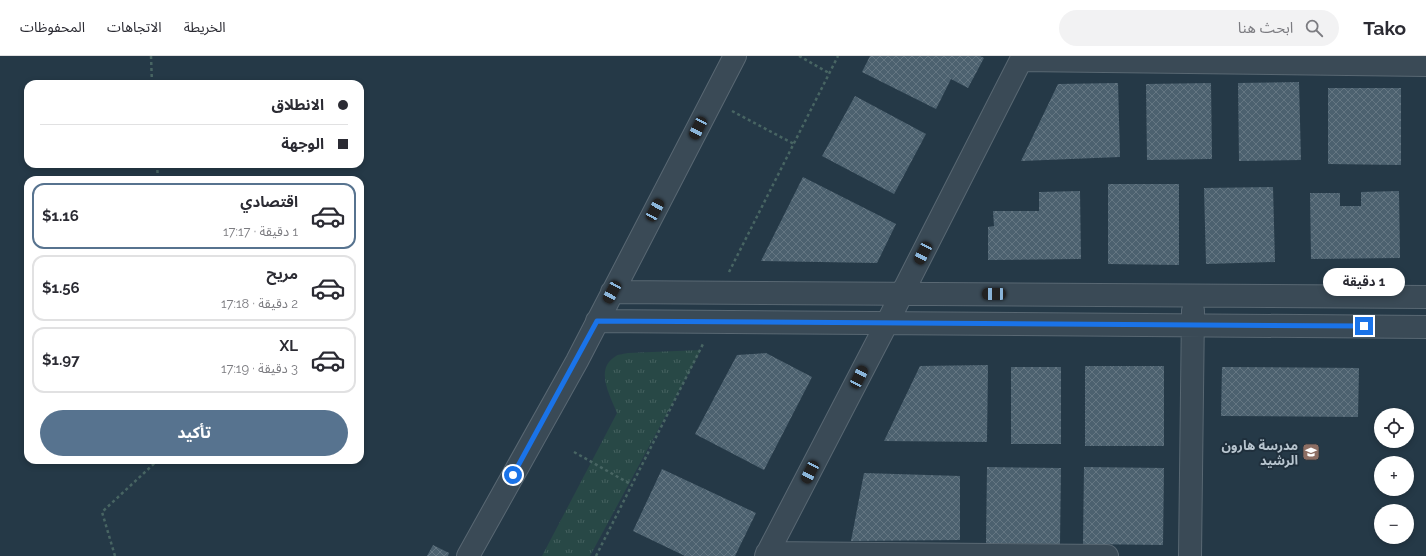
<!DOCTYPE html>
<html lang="ar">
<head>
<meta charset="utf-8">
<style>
  :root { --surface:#fff; --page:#f2f2f3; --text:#2b2b33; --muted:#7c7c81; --line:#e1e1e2; --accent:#57738f }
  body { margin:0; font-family:Raleway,"Noto Sans Arabic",sans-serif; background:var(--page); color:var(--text); direction:rtl; height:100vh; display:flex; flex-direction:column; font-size:15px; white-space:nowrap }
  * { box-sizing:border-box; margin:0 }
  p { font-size:13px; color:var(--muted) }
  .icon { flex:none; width:22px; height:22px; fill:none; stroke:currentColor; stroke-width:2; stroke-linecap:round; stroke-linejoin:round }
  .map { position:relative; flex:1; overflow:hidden; direction:ltr }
  .side { position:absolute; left:24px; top:120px; width:340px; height:288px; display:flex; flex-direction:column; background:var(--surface); border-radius:12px; box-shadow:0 2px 6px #0003; direction:rtl }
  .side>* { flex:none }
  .banner { position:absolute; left:24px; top:24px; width:340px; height:88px; border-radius:12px; box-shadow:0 2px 6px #0003; direction:rtl; display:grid; align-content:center; height:88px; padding:0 16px; background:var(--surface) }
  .controls { position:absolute; left:1374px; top:352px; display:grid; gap:8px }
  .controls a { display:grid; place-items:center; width:40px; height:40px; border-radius:50%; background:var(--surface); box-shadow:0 2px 6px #0003; font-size:20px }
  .end { position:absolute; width:18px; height:18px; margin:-9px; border:5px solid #1a73e8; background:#fff; box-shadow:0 0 0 2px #fff }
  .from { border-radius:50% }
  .bubble { position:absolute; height:28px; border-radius:14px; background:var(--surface); box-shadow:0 2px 6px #0003; font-size:13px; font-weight:700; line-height:28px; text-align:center; direction:rtl }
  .car { position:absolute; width:12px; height:24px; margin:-12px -6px; border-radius:5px; box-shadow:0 0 3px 1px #0007; background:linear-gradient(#222 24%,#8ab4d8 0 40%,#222 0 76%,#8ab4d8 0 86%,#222 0) }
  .banner b { display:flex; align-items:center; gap:14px; height:38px; font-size:15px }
  .banner b+b { border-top:1px solid var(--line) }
  .banner i { width:10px; height:10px; background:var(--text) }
  ul { padding:7px 0 0; list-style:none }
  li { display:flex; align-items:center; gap:12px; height:66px; margin:0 8px 6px; padding:0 8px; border:2px solid var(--line); border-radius:12px }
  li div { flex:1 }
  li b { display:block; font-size:15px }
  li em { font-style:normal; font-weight:700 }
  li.active { border-color:var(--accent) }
  li>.icon { width:36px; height:36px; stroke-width:1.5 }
  .action { display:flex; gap:8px; margin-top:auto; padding:8px 16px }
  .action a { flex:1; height:46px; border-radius:24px; background:var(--accent); color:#fff; font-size:16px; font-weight:700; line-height:46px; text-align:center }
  header { display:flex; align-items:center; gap:24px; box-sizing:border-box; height:56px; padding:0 20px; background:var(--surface); border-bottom:1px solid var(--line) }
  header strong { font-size:19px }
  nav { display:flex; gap:22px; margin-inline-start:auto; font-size:14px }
  .search { width:280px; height:36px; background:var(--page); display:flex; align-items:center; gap:10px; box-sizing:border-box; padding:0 14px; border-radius:22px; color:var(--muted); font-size:15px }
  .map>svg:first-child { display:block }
  .grass { fill:url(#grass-tufts) }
  .building { fill:url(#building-cross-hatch) }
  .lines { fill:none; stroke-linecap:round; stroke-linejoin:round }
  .minor-casing { stroke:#596873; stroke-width:24 }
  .path { stroke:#486563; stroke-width:2.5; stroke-dasharray:3 3; stroke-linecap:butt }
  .minor { stroke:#3a4a56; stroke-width:22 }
  .route { stroke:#1a73e8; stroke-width:5 }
  .labels { text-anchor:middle; stroke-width:4; stroke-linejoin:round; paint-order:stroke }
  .poi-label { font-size:13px; font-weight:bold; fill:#b8c5cf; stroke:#1f2f3c; text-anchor:end }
</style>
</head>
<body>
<header>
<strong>Tako</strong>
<div class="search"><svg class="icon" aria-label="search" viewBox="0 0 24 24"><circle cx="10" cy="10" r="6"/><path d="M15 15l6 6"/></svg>ابحث هنا</div>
<nav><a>الخريطة</a><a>الاتجاهات</a><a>المحفوظات</a></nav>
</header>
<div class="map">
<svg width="1426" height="500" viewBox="0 0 1426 500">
  <defs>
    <pattern id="grass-tufts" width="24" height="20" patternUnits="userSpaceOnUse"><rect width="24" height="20" fill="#284846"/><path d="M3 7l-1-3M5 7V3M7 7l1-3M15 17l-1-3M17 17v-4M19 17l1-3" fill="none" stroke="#456160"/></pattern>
    <pattern id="building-cross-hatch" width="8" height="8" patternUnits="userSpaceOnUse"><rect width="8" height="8" fill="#4c616f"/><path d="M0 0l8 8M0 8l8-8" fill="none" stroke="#647682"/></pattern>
  </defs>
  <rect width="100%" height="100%" fill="#253947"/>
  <!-- grass -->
  <path class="grass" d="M701,294L590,500H542L617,357C610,339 594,313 616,300C619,298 625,298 628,297Z"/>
  <!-- building -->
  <path class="building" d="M870,0H980L984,2L968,32L951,23L936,53L862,16Z
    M1299,26L1301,104L1239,105L1238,27Z
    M1118,27L1120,101L1021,105L1058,28Z
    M1211,27L1212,103L1147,104L1146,28Z
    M1328,32H1401V109L1328,108Z
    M855,40L926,78L894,138L822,100Z
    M803,121L896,168L877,207L761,205Z
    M1108,128H1179V209L1108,208Z
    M1273,131L1275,206L1206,208L1204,132Z
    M1080,135L1081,203L988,204V171L994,170L993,155H1039V136Z
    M1399,135L1400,202L1311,203L1310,137H1340V150H1361V136Z
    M766,297L812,321L764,414L695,378L737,299Z
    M988,309L987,386L884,385L920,310Z
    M1085,310H1164V390H1085Z
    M1011,311H1061V388H1011Z
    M1222,311L1359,312L1358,361L1221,360Z
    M987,411L1061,412L1060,488L986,487Z
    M1084,411L1164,412L1163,489L1083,488Z
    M662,413L756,457L735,500H685L633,475Z
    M864,417L960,420V484L851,485Z
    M433,489L449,497L448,500H427Z"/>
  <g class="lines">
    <defs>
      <path id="minor" d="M1021,4L1426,9
        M612,236L1426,241
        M597,265L1426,271
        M767,497L1107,500
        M468,500L577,305L735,0
        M766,500L887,267L1023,0
        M1190,500L1193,255"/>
    </defs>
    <!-- minor casing -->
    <use href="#minor" class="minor-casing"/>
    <!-- path -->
    <path class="path" d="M151,0L152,28
      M799,0L829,17
      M732,55L794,88
      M157,108L158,124
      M729,216L838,0
      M574,396L632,429
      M115,500L102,456L158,404
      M596,500L703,288"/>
    <!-- minor -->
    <use href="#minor" class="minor"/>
  </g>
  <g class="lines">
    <!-- route -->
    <path class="route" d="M513,419L597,265L1364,270"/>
  </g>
  <!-- icons -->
  <defs>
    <symbol id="school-square" viewBox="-11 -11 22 22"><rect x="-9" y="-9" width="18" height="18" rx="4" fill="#8d6e63" stroke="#1f2f3c"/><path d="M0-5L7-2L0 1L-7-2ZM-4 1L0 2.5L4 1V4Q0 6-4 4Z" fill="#fff"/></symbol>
  </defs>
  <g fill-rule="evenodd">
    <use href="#school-square" x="1301" y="386" width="20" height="20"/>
  </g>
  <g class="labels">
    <!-- poi labels -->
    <g class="poi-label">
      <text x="1298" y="394">مدرسة هارون<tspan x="1298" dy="15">الرشيد</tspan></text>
    </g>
  </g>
</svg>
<div class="controls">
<a><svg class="icon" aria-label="locate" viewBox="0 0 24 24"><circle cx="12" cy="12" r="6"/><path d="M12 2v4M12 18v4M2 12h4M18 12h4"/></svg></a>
<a>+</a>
<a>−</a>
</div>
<i class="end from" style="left:513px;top:419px"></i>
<i class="end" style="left:1364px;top:270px"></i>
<div class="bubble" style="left:1323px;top:212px;width:82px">1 دقيقة</div>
<i class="car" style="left:698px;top:72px;rotate:207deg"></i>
<i class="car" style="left:655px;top:154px;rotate:28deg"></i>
<i class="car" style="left:923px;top:197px;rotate:207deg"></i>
<i class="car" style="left:612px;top:236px;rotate:208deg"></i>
<i class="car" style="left:994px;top:238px;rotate:270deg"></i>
<i class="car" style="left:859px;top:321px;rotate:27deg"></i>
<i class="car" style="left:810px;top:416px;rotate:207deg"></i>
<div class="banner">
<b><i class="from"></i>الانطلاق</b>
<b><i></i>الوجهة</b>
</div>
<section class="side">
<ul>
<li class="active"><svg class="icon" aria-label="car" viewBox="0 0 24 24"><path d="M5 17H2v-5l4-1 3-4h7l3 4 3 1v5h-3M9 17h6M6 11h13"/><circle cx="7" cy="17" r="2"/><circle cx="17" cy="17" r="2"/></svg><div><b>اقتصادي</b><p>1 دقيقة · 17:17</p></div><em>$1.16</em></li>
<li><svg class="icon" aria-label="car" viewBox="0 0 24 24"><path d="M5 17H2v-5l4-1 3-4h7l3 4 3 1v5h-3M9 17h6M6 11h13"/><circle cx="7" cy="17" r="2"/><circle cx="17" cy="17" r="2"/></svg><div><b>مريح</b><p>2 دقيقة · 17:18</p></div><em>$1.56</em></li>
<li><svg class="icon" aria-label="car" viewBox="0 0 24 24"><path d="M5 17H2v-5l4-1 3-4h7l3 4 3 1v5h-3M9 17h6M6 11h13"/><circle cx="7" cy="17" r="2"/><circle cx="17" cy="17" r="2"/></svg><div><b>XL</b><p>3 دقيقة · 17:19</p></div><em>$1.97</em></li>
</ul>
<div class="action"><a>تأكيد</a></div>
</section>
</div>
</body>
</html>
